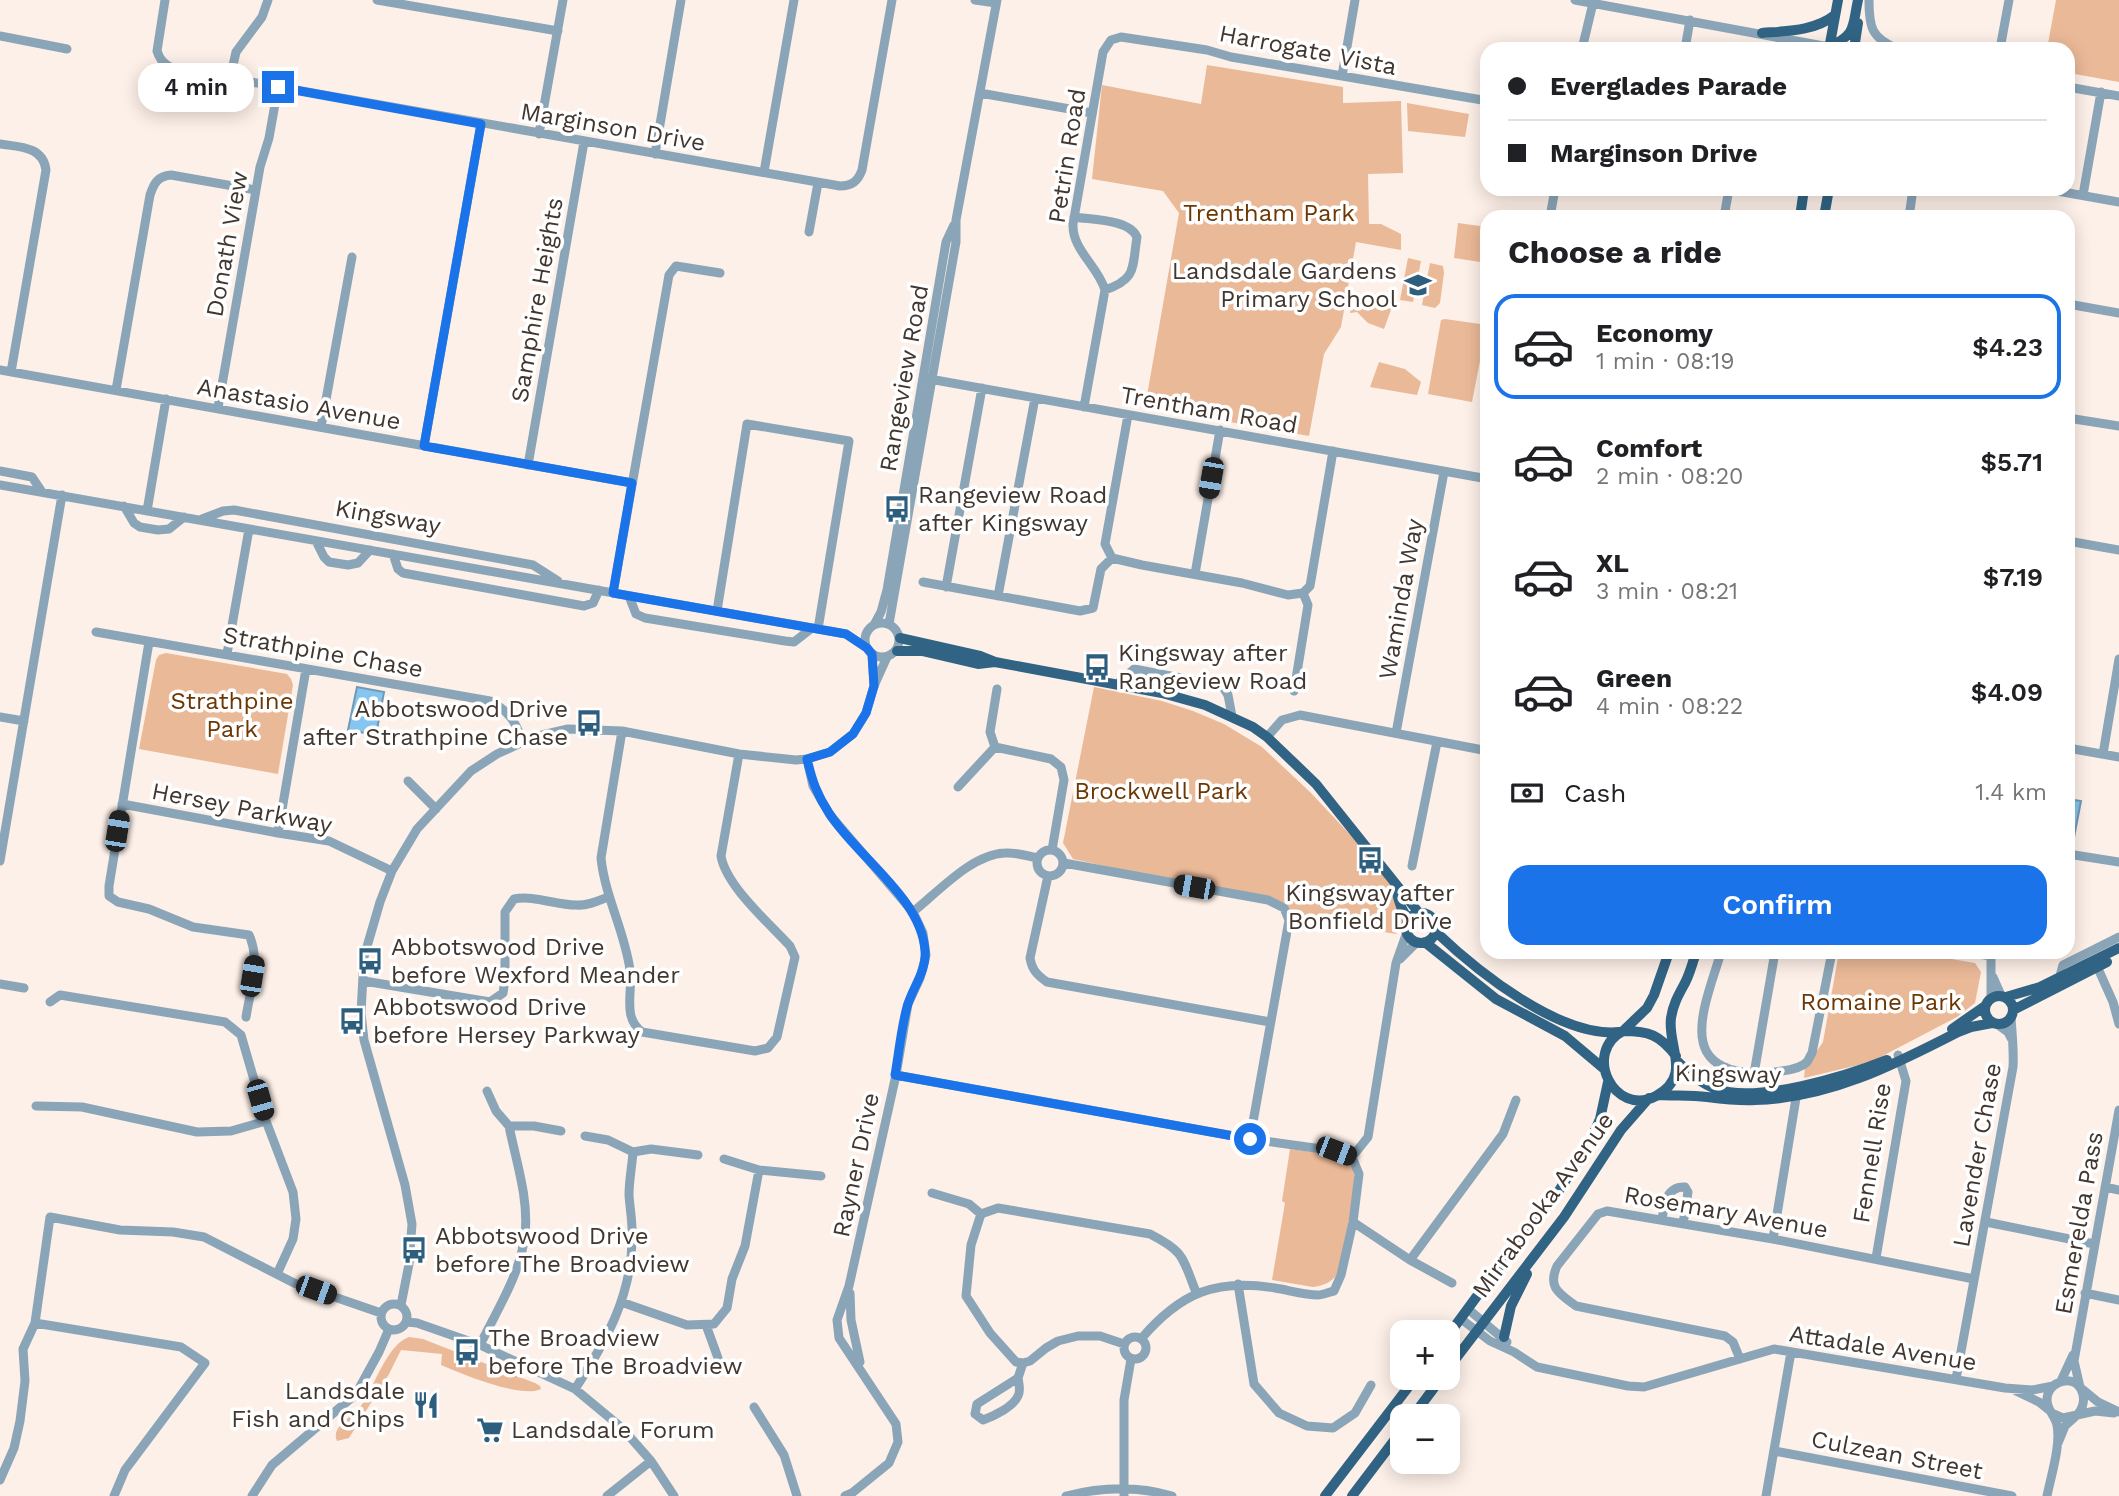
<!DOCTYPE html>
<html lang="en">
<head>
<meta charset="utf-8">
<style>
  :root { --surface:#fff; --page:#f2f2f2; --text:#202124; --muted:#757577; --line:#e0e0e0; --accent:#1a73e8 }
  body { margin:0; font-family:"Work Sans",sans-serif; background:var(--page); color:var(--text); height:100vh; display:flex; flex-direction:column; font-size:26px; white-space:nowrap }
  * { box-sizing:border-box; margin:0 }
  p { font-size:23px; color:var(--muted) }
  .icon { flex:none; width:38px; height:38px; fill:none; stroke:currentColor; stroke-width:2; stroke-linecap:round; stroke-linejoin:round }
  .map { position:relative; flex:1; overflow:hidden }
  .side { position:absolute; left:1480px; top:210px; width:595px; height:749px; display:flex; flex-direction:column; background:var(--surface); border-radius:21px; box-shadow:0 4px 18px #0003 }
  .side>* { flex:none }
  .top-card { position:absolute; left:1480px; top:42px; width:595px; height:154px; border-radius:21px; box-shadow:0 4px 18px #0003; display:grid; align-content:center; height:154px; padding:0 28px; background:var(--surface) }
  .buttons { position:absolute; left:1390px; top:1320px; display:grid; gap:14px }
  .buttons a { display:grid; place-items:center; width:70px; height:70px; border-radius:14px; background:var(--surface); box-shadow:0 4px 18px #0003; font-size:35px }
  .end { position:absolute; width:32px; height:32px; margin:-16px; border:9px solid #1a73e8; background:#fff; box-shadow:0 0 0 4px #fff }
  .from { border-radius:50% }
  .bubble { position:absolute; height:49px; border-radius:21px; background:var(--surface); box-shadow:0 4px 18px #0003; font-size:23px; font-weight:600; line-height:49px; text-align:center }
  .car { position:absolute; width:21px; height:42px; margin:-21px -10px; border-radius:9px; box-shadow:0 0 5px 2px #0007; background:linear-gradient(#222 24%,#8ab4d8 0 40%,#222 0 76%,#8ab4d8 0 86%,#222 0) }
  .top-card b { display:flex; align-items:center; gap:24px; height:66px; font-size:26px }
  .top-card b+b { border-top:2px solid var(--line) }
  .top-card i { width:18px; height:18px; background:var(--text) }
  ul { padding:0; list-style:none }
  li { display:flex; align-items:center; gap:21px; height:105px; margin:0 14px 10px; padding:0 14px; border:4px solid transparent; border-radius:21px }
  li div { flex:1 }
  li b { display:block; font-size:26px }
  li em { font-style:normal; font-weight:600 }
  li.selected { border-color:var(--accent) }
  li>.icon { width:63px; height:63px; stroke-width:1.5 }
  h2 { padding:0 28px; font-size:32px; line-height:84px }
  .pay { display:flex; align-items:center; gap:18px; height:77px; padding:0 28px; font-size:26px }
  .pay p { margin-inline-start:auto }
  .cta { display:flex; gap:14px; margin-top:auto; padding:14px 28px }
  .cta a { flex:1; height:80px; border-radius:21px; background:var(--accent); color:#fff; font-size:28px; font-weight:600; line-height:80px; text-align:center }
  .map>svg:first-child { display:block }
  .green { fill:#eab998 }
  .water { fill:#85c5ef; stroke:#719ab5; stroke-width:2 }
  .lines { fill:none; stroke-linecap:round; stroke-linejoin:round }
  .minor { stroke:#8ba5b8; stroke-width:9 }
  .major { stroke:#316484; stroke-width:10 }
  .route { stroke:#1a73e8; stroke-width:9 }
  .labels { text-anchor:middle; stroke-width:7; stroke-linejoin:round; paint-order:stroke }
  .street-label { font-size:24px; fill:#42362e; stroke:#fff }
  .park-label { font-size:24px; fill:#6c3703; stroke:#fff }
  .poi-label { font-size:24px; fill:#42362e; stroke:#fff; text-anchor:start }
</style>
</head>
<body>
<div class="map">
<svg width="2119" height="1496" viewBox="0 0 2119 1496">
  <rect width="100%" height="100%" fill="#fdf0e8"/>
  <!-- green -->
  <path class="green" d="M2056,0H2119V82L2069,73L2068,49H2047Z
    M1207,65L1343,87V103L1401,101L1403,173L1368,174L1369,224H1381L1401,234V250L1356,242L1341,327L1324,354L1309,436L1145,407L1179,213L1163,191L1092,179L1102,85L1201,104Z
    M1407,103L1469,114L1465,137L1408,131Z
    M1458,223L1487,227V263L1454,258Z
    M1408,258L1421,261L1413,302L1400,300Z
    M1430,263L1443,266L1444,273L1440,303L1435,308L1422,305Z
    M1352,299L1392,307L1384,329L1368,323L1357,312L1350,313Z
    M1445,319L1487,325L1472,402L1428,394L1441,320Z
    M1379,362L1405,369L1421,382L1417,395L1370,387Z
    M166,653L287,674L291,679L293,685L278,774L139,749L156,660L159,655Z
    M1094,687L1162,701L1193,711L1224,724L1262,747L1310,792L1392,879L1405,915L1396,934L1288,917L1277,904L1073,859L1063,843Z
    M1839,952H1911L1975,963L1981,972L1975,1003L1957,1017L1871,1062L1804,1078L1805,1068L1823,1042Z
    M1290,1149L1334,1155L1348,1160C1350,1164 1354,1170 1354,1175C1356,1186 1342,1264 1337,1274C1333,1282 1322,1286 1313,1287L1272,1280L1285,1203L1282,1201Z
    M409,1337L423,1339L535,1383L540,1386L541,1389C522,1399 462,1374 441,1365L442,1354L401,1350L389,1374L349,1438L337,1441C330,1426 355,1416 363,1403C375,1384 388,1344 409,1337Z"/>
  <!-- water -->
  <path class="water" d="M357,687L384,692L376,735L348,730Z
    M2068,799L2081,801L2074,837L2069,836Z"/>
  <g class="lines">
    <!-- minor -->
    <path class="minor" d="M165,0L157,51C160,60 164,64 172,68L840,186C852,186 858,181 862,170L892,0
      M377,0L558,31
      M975,0L996,3
      M1575,0L1829,47
      M1869,0C1869,27 1871,38 1898,49
      M0,36L67,49
      M1582,49L1593,3
      M1685,49L1690,20
      M2000,49L2009,0
      M1342,76L1355,0
      M230,79L236,52L262,17L268,0
      M2068,87L2119,96
      M980,93L1092,113
      M539,134L563,0
      M0,144C19,147 43,146 46,170L11,372
      M655,154L681,0
      M764,172L794,0
      M2046,189L2119,202
      M2083,195L2101,92
      M1074,217C1092,220 1129,219 1137,237C1132,268 1137,279 1105,290
      M1550,217L1555,189
      M1724,217L1729,189
      M1909,217L1913,189
      M809,232L818,183
      M2068,304L2119,313
      M0,370L632,483
      M924,378L1488,479
      M116,390L150,195C154,183 158,176 171,175L256,190
      M1084,407L1105,290C1098,266 1072,250 1073,224L1103,52L1111,40L1121,37L1207,50L1231,57L1488,101
      M218,408L256,190L260,167L269,138L278,87
      M1128,415L1105,544L1112,558L1142,565L1242,583L1288,595L1303,593L1310,586L1333,451
      M2068,418L2119,426
      M321,427L352,257
      M424,446L481,124
      M528,465L584,142
      M0,471L32,477L42,492
      M0,485L818,629L846,634L867,648
      M124,506L134,523L140,527L158,530L169,529L184,517
      M147,511L166,399
      M202,519L223,511L234,510L533,565L558,581
      M316,541L324,557L329,562L348,565L358,563L370,550
      M2068,541L2119,550
      M393,554L398,569L403,573L584,606L593,603L599,590
      M1195,574L1220,430
      M923,582L1080,611L1093,608L1101,569L1112,558
      M946,587L982,388
      M613,593L669,275L676,266L720,273
      M629,596L636,614L645,618L785,641L794,642L812,628
      M998,596L1035,398
      M717,611L747,424L849,441L818,629
      M865 640a17 17 0 1 1 34 0a17 17 0 1 1-34 0Z
      M889,624L956,242V220L997,0
      M874,625L881,612L887,590L946,242L954,225
      M96,632L490,701C510,712 515,721 523,742
      M149,642L109,886V896L118,902L149,909L193,927L249,935C261,960 250,991 246,1017
      M227,654L249,529
      M872,655L874,684
      M1117,684L1134,669L1217,685L1223,687L1228,695L1232,716
      M1294,691L1308,605L1303,593
      M0,717L24,721
      M622,731L601,858C605,897 625,932 630,970C633,993 622,1017 642,1032L755,1051L768,1048L777,1037L795,957L790,946C769,923 726,886 721,856L739,754
      M1396,733L1444,472
      M1267,737L1282,720L1300,715L1488,751
      M995,747L1051,759L1061,767L1064,780L1052,850
      M995,747L990,732L997,689
      M2068,748L2119,757
      M2103,754L2119,659
      M807,759L813,786L830,815L913,912L923,933L926,955L920,978L908,1004L896,1075L849,1286L837,1320L839,1338L896,1424L898,1442L889,1463L852,1493L845,1496
      M408,781L436,809
      M958,787L995,747
      M122,804L278,833L329,841L392,871
      M278,833L306,669
      M1037 863a13 13 0 1 1 26 0a13 13 0 1 1-26 0Z
      M2068,854L2119,862
      M0,861L62,495
      M1064,863L1268,900L1284,908L1289,920L1250,1139
      M1412,866L1437,742
      M1048,876L1030,958C1032,970 1037,975 1047,982L1270,1022
      M913,912C938,892 972,854 1005,853C1015,852 1027,856 1038,858
      M1721,952C1714,977 1697,1017 1703,1042C1710,1075 1756,1076 1782,1071C1790,1070 1801,1068 1807,1062C1809,1059 1810,1056 1812,1053L1832,952
      M1966,952L1991,956
      M1400,959L1416,943
      M2096,964L2113,1002L2119,1024
      M2060,976L2063,965L2119,937
      M1993,977L2001,995
      M364,981L490,1002L503,993L505,980V912L514,899C534,895 555,905 576,905C587,906 598,901 608,897
      M0,984L24,988
      M1991,998V956L1992,952
      M50,1002L60,995L225,1022L241,1035L266,1121L293,1192L296,1219L293,1239L277,1274
      M1997,1024L2008,1032L2011,1038
      M1754,1074L1775,952
      M896,1075L1250,1139L1336,1151L1352,1157L1359,1174L1353,1222L1341,1275L1334,1291C1329,1292 1323,1295 1318,1295C1305,1295 1288,1290 1275,1288C1216,1278 1180,1293 1141,1339
      M487,1091L496,1111L509,1126
      M36,1106L82,1107L197,1132L231,1131L266,1121
      M585,1136L608,1140L633,1152L651,1149L698,1155
      M1352,1157L1368,1137L1396,963L1407,932
      M724,1159L759,1170L821,1176
      M2105,1187L2119,1190
      M932,1193L969,1204L981,1214
      M1662,1220C1664,1205 1666,1186 1685,1187L1688,1192L1683,1224
      M1353,1222L1410,1260L1503,1134L1516,1100
      M1986,1222L2094,1244
      M1773,1239L1797,1092
      M1876,1258L1906,1081L1898,1055
      M1410,1260L1452,1283
      M1238,1284L1254,1384L1279,1413L1307,1426L1333,1428L1355,1413L1371,1385
      M850,1293L851,1320L860,1362
      M2085,1293L2119,1300
      M621,1302L687,1325L714,1324L727,1308L732,1279L745,1246L759,1170
      M381 1317a13 13 0 1 1 26 0a13 13 0 1 1-26 0Z
      M401,1305L409,1264L412,1224L405,1185L364,1040L361,1013L364,957L380,902L392,871L417,829L471,771L497,754L523,742L542,735L568,729L622,731L739,754L796,760L807,759L830,752L853,734L866,713L874,686L887,657
      M1468,1309L1507,1342
      M1461,1319L1490,1341L1514,1352L1537,1367L1628,1386L1644,1387L1774,1349L2005,1388L2032,1390L2053,1386
      M407,1322L417,1323L480,1345L575,1389L622,1428L651,1461L674,1496
      M35,1323L181,1347L205,1363L125,1470L114,1496
      M706,1325L718,1358
      M1124 1348a11 11 0 1 1 22 0a11 11 0 1 1-22 0Z
      M1124,1344L1100,1336H1078L1058,1341L1046,1348L1030,1361L1023,1363L1016,1362L990,1333L966,1296L971,1245L981,1214L998,1208L1150,1234C1185,1252 1182,1257 1196,1292
      M480,1345C497,1310 521,1273 525,1234C529,1199 516,1161 509,1126H534L561,1131
      M1740,1359L1733,1342L1725,1336L1576,1306C1560,1294 1547,1288 1557,1266L1598,1214L1607,1211L1773,1239L1974,1279
      M1018,1378C1019,1384 1021,1391 1018,1396C1013,1407 994,1416 983,1420L975,1414L977,1404L1018,1378L1023,1363
      M1956,1379L2013,1067C2014,1050 2012,1034 2011,1017
      M2061,1381L2073,1355
      M2080,1387L2074,1361L2119,1110
      M575,1389C605,1343 632,1296 632,1239C633,1224 630,1210 629,1195C629,1181 632,1166 633,1152
      M2082,1389L2098,1402L2119,1412
      M2016,1391L2039,1402L2049,1410
      M754,1407L784,1455L797,1496
      M2077,1415L2095,1411L2114,1413
      M2058,1443L2065,1426L2075,1417
      M1775,1451L2012,1496
      M0,1480L14,1448L20,1421L25,1381L23,1349L35,1323L50,1217L120,1230L173,1232L204,1237L294,1283L381,1313
      M252,1496L272,1465L356,1394L379,1352L389,1329
      M607,1496L651,1461
      M1066,1496C1101,1487 1138,1486 1172,1496
      M1124,1496V1400L1131,1359
      M1766,1496L1791,1352
      M2047,1496C2051,1476 2061,1445 2057,1425C2055,1416 2047,1410 2047,1400C2047,1393 2051,1386 2058,1383C2079,1373 2092,1399 2077,1415L2063,1418L2052,1413"/>
    <!-- major -->
    <path class="major" d="M1762,33C1787,31 1815,31 1835,15
      M1829,47C1857,34 1852,27 1858,0
      M1829,49L1838,0
      M1854,49L1858,23
      M1800,217L1804,189
      M1824,217L1829,189
      M900,638L980,656L995,662L1162,693L1205,705L1253,727L1267,737L1316,784L1419,913
      M897,651H922L978,664L995,662
      M1396,890C1399,900 1401,912 1409,918
      M1406 928a15 15 0 1 1 30 0a15 15 0 1 1-30 0Z
      M1436,932C1477,971 1560,1038 1619,1032
      M1426,943L1496,999L1565,1036L1603,1068
      M1985 1010a14 14 0 1 1 28 0a14 14 0 1 1-28 0Z
      M2006,997L2040,987L2119,948
      M2013,1010L2107,962
      M1952,1029L1985,1006
      M1623,1031L1647,1008L1654,995L1669,952
      M1676,1056C1660,1035 1649,1031 1623,1031C1582,1052 1614,1118 1656,1096C1693,1076 1667,1046 1671,1018C1673,1004 1679,994 1685,983C1690,973 1693,962 1696,952
      M1677,1061C1689,1072 1701,1084 1716,1089C1757,1104 1847,1076 1887,1060
      M1659,1095C1675,1096 1691,1095 1707,1097C1723,1099 1739,1101 1755,1100C1829,1098 1894,1065 1958,1032L1971,1027L1992,1023
      M1447,1337L1491,1277L1553,1200L1589,1144L1600,1119L1608,1082
      M1504,1337L1511,1306L1527,1274
      M1447,1370L1564,1217L1621,1130L1649,1098
      M1413,1416L1442,1377
      M1325,1496L1416,1377
      M1352,1496L1402,1430"/>
  </g>
  <g class="lines">
    <!-- route -->
    <path class="route" d="M278,87L481,124L424,446L632,483L613,593L846,634L867,648L872,654L874,686L866,713L853,734L830,752L807,759C812,780 817,795 829,813C856,856 922,898 925,951C927,971 912,988 907,1007C901,1029 899,1052 895,1075L1250,1139"/>
  </g>
  <!-- icons -->
  <defs>
    <symbol id="school-bare" viewBox="-9 -9 18 18"><path d="M0-5L7-2L0 1L-7-2ZM-4 1L0 2.5L4 1V4Q0 6-4 4Z" fill="#2e5e7d" stroke="#fff" stroke-width="2.5" paint-order="stroke"/></symbol>
    <symbol id="bus-bare" viewBox="-9 -9 18 18"><path d="M-5-6H5V4H4V6H2V4H-2V6H-4V4H-5ZM-3.5-4V0h7V-4ZM-3.5 1.2v1.5H-2V1.2ZM2 1.2v1.5H3.5V1.2Z" fill="#2e5e7d" stroke="#fff" stroke-width="2.5" paint-order="stroke"/></symbol>
    <symbol id="restaurant-bare" viewBox="-9 -9 18 18"><path d="M-5-6h1v4h1v-4h1v4h1v-4h1v5L-1.5 .5V6h-2V.5L-5-1ZM5-6V6H3V1.5H1.5Q1.5-4 5-6Z" fill="#2e5e7d" stroke="#fff" stroke-width="2.5" paint-order="stroke"/></symbol>
    <symbol id="supermarket-bare" viewBox="-9 -9 18 18"><path d="M-6-5.5h2.5l.6 2H6L4.5 2H-2.5L-4.4-4H-6ZM-1.5 3.2a1.3 1.3 0 1 0 .1 0ZM3 3.2a1.3 1.3 0 1 0 .1 0Z" fill="#2e5e7d" stroke="#fff" stroke-width="2.5" paint-order="stroke"/></symbol>
  </defs>
  <g fill-rule="evenodd">
    <use href="#school-bare" x="1399" y="266" width="38" height="38"/>
    <use href="#bus-bare" x="878" y="490" width="38" height="38"/>
    <use href="#bus-bare" x="1078" y="648" width="38" height="38"/>
    <use href="#bus-bare" x="570" y="704" width="38" height="38"/>
    <use href="#bus-bare" x="1351" y="841" width="38" height="38"/>
    <use href="#bus-bare" x="351" y="942" width="38" height="38"/>
    <use href="#bus-bare" x="333" y="1002" width="38" height="38"/>
    <use href="#bus-bare" x="395" y="1231" width="38" height="38"/>
    <use href="#bus-bare" x="448" y="1333" width="38" height="38"/>
    <use href="#restaurant-bare" x="407" y="1386" width="38" height="38"/>
    <use href="#supermarket-bare" x="471" y="1411" width="38" height="38"/>
  </g>
  <g class="labels">
    <!-- street labels -->
    <g class="street-label">
      <text transform="translate(1308 50) rotate(11)" y="8">Harrogate Vista</text>
      <text transform="translate(613 127) rotate(10)" y="8">Marginson Drive</text>
      <text transform="translate(1067 156) rotate(-81)" y="8">Petrin Road</text>
      <text transform="translate(227 244) rotate(-80)" y="8">Donath View</text>
      <text transform="translate(537 300) rotate(-80)" y="8">Samphire Heights</text>
      <text transform="translate(904 378) rotate(-80)" y="8">Rangeview Road</text>
      <text transform="translate(299 404) rotate(10)" y="8">Anastasio Avenue</text>
      <text transform="translate(1209 410) rotate(10)" y="8">Trentham Road</text>
      <text transform="translate(388 517) rotate(10)" y="8">Kingsway</text>
      <text transform="translate(1401 599) rotate(-80)" y="8">Waminda Way</text>
      <text transform="translate(323 652) rotate(10)" y="8">Strathpine Chase</text>
      <text transform="translate(242 808) rotate(11)" y="8">Hersey Parkway</text>
      <text transform="translate(1728 1074) rotate(1)" y="8">Kingsway</text>
      <text transform="translate(1872 1153) rotate(-81)" y="8">Fennell Rise</text>
      <text transform="translate(1977 1155) rotate(-80)" y="8">Lavender Chase</text>
      <text transform="translate(856 1165) rotate(-78)" y="8">Rayner Drive</text>
      <text transform="translate(1543 1205) rotate(-54)" y="8">Mirrabooka Avenue</text>
      <text transform="translate(1726 1212) rotate(10)" y="8">Rosemary Avenue</text>
      <text transform="translate(2079 1223) rotate(-80)" y="8">Esmerelda Pass</text>
      <text transform="translate(1883 1348) rotate(9)" y="8">Attadale Avenue</text>
      <text transform="translate(1897 1455) rotate(11)" y="8">Culzean Street</text>
    </g>
    <!-- park labels -->
    <g class="park-label">
      <text x="1269" y="221">Trentham Park</text>
      <text x="232" y="709">Strathpine<tspan x="232" dy="28">Park</tspan></text>
      <text x="1161" y="799">Brockwell Park</text>
      <text x="1881" y="1010">Romaine Park</text>
    </g>
    <!-- poi labels -->
    <g class="poi-label">
      <text x="1397" y="279" text-anchor="end">Landsdale Gardens<tspan x="1397" dy="28">Primary School</tspan></text>
      <text x="918" y="503">Rangeview Road<tspan x="918" dy="28">after Kingsway</tspan></text>
      <text x="1118" y="661">Kingsway after<tspan x="1118" dy="28">Rangeview Road</tspan></text>
      <text x="568" y="717" text-anchor="end">Abbotswood Drive<tspan x="568" dy="28">after Strathpine Chase</tspan></text>
      <text x="1370" y="901" text-anchor="middle">Kingsway after<tspan x="1370" dy="28">Bonfield Drive</tspan></text>
      <text x="391" y="955">Abbotswood Drive<tspan x="391" dy="28">before Wexford Meander</tspan></text>
      <text x="373" y="1015">Abbotswood Drive<tspan x="373" dy="28">before Hersey Parkway</tspan></text>
      <text x="435" y="1244">Abbotswood Drive<tspan x="435" dy="28">before The Broadview</tspan></text>
      <text x="488" y="1346">The Broadview<tspan x="488" dy="28">before The Broadview</tspan></text>
      <text x="405" y="1399" text-anchor="end">Landsdale<tspan x="405" dy="28">Fish and Chips</tspan></text>
      <text x="511" y="1438">Landsdale Forum</text>
    </g>
  </g>
</svg>
<div class="buttons">
<a>+</a>
<a>−</a>
</div>
<i class="end from" style="left:1250px;top:1139px"></i>
<i class="end" style="left:278px;top:87px"></i>
<div class="bubble" style="left:138px;top:63px;width:116px">4 min</div>
<i class="car" style="left:1211px;top:478px;rotate:190deg"></i>
<i class="car" style="left:117px;top:831px;rotate:9deg"></i>
<i class="car" style="left:1194px;top:887px;rotate:280deg"></i>
<i class="car" style="left:252px;top:976px;rotate:9deg"></i>
<i class="car" style="left:260px;top:1100px;rotate:164deg"></i>
<i class="car" style="left:1336px;top:1151px;rotate:111deg"></i>
<i class="car" style="left:316px;top:1290px;rotate:110deg"></i>
<div class="top-card">
<b><i class="from"></i>Everglades Parade</b>
<b><i></i>Marginson Drive</b>
</div>
<section class="side">
<h2>Choose a ride</h2>
<ul>
<li class="selected"><svg class="icon" aria-label="car" viewBox="0 0 24 24"><path d="M5 17H2v-5l4-1 3-4h7l3 4 3 1v5h-3M9 17h6M6 11h13"/><circle cx="7" cy="17" r="2"/><circle cx="17" cy="17" r="2"/></svg><div><b>Economy</b><p>1 min · 08:19</p></div><em>$4.23</em></li>
<li><svg class="icon" aria-label="car" viewBox="0 0 24 24"><path d="M5 17H2v-5l4-1 3-4h7l3 4 3 1v5h-3M9 17h6M6 11h13"/><circle cx="7" cy="17" r="2"/><circle cx="17" cy="17" r="2"/></svg><div><b>Comfort</b><p>2 min · 08:20</p></div><em>$5.71</em></li>
<li><svg class="icon" aria-label="car" viewBox="0 0 24 24"><path d="M5 17H2v-5l4-1 3-4h7l3 4 3 1v5h-3M9 17h6M6 11h13"/><circle cx="7" cy="17" r="2"/><circle cx="17" cy="17" r="2"/></svg><div><b>XL</b><p>3 min · 08:21</p></div><em>$7.19</em></li>
<li><svg class="icon" aria-label="car" viewBox="0 0 24 24"><path d="M5 17H2v-5l4-1 3-4h7l3 4 3 1v5h-3M9 17h6M6 11h13"/><circle cx="7" cy="17" r="2"/><circle cx="17" cy="17" r="2"/></svg><div><b>Green</b><p>4 min · 08:22</p></div><em>$4.09</em></li>
</ul>
<div class="pay"><svg class="icon" aria-label="cash" viewBox="0 0 24 24"><path d="M3 7h18v10H3z"/><circle cx="12" cy="12" r="2"/></svg>Cash<p>1.4 km</p></div>
<div class="cta"><a>Confirm</a></div>
</section>
</div>
</body>
</html>
